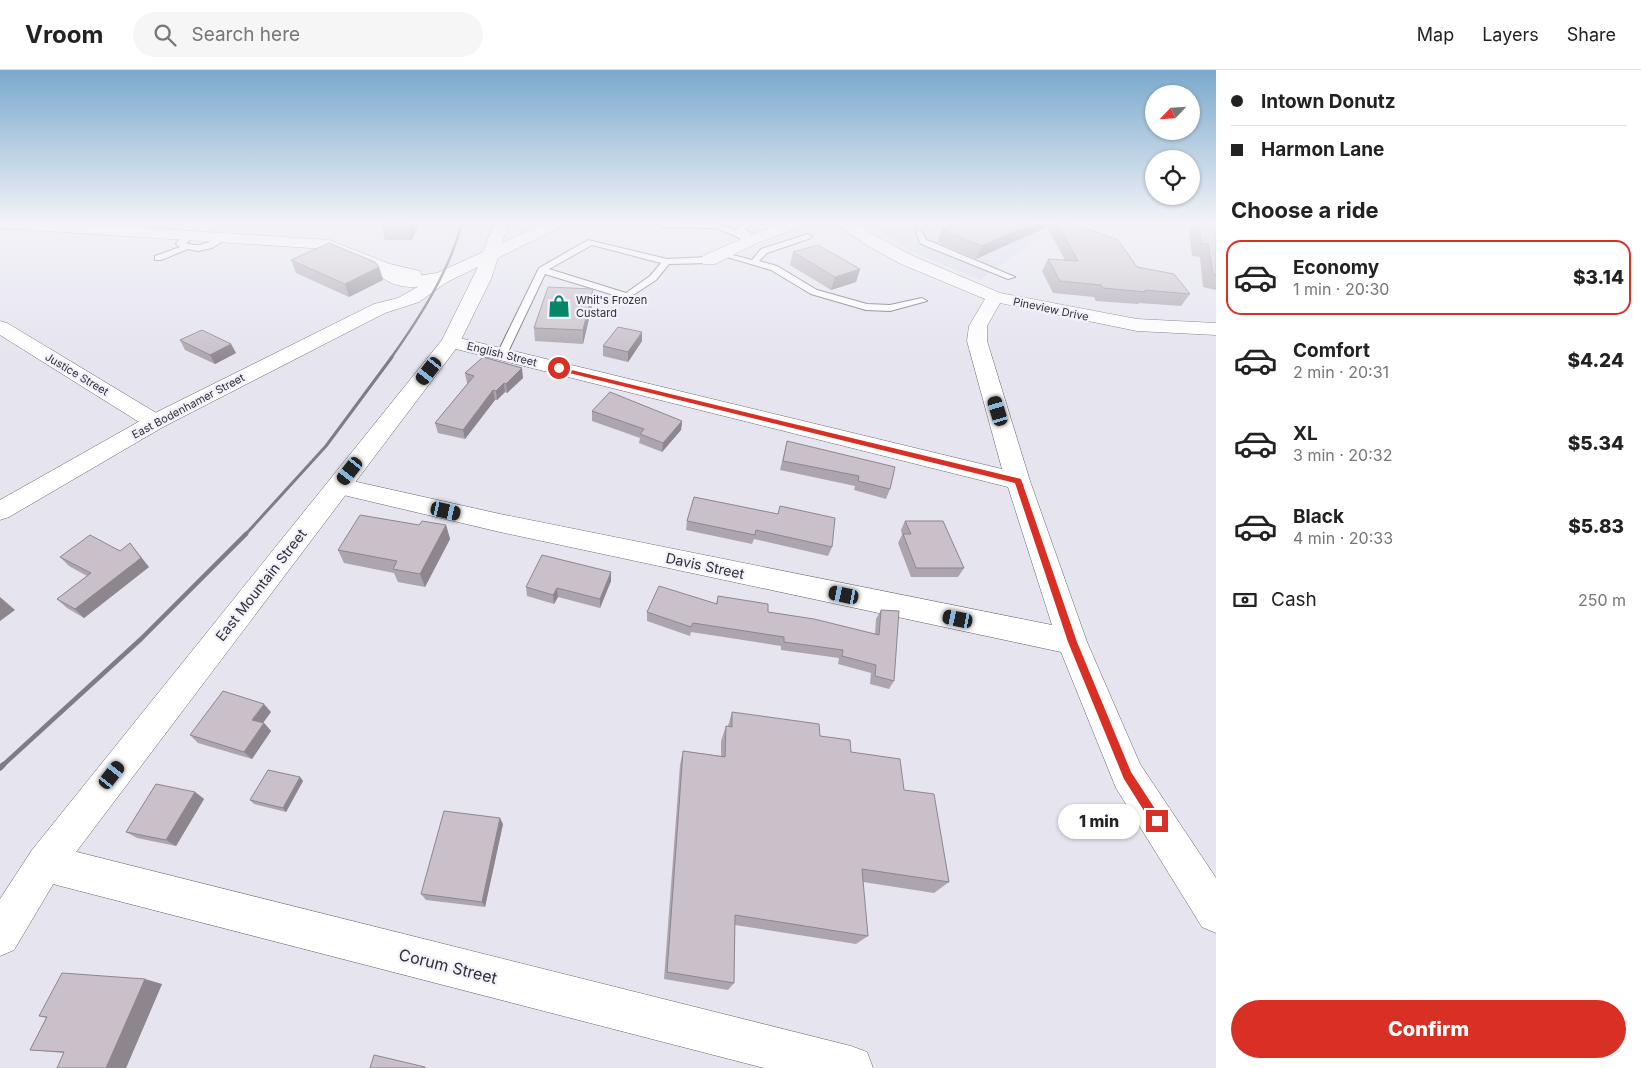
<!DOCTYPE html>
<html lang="en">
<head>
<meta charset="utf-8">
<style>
  :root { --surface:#fff; --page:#f6f6f6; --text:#222; --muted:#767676; --line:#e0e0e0; --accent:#d93025 }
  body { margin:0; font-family:Inter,sans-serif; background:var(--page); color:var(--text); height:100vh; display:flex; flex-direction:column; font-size:19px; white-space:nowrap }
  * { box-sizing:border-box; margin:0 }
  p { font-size:16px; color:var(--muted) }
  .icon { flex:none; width:28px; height:28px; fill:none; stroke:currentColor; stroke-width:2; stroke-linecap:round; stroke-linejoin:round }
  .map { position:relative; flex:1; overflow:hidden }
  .panel { display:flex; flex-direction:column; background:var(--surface); width:425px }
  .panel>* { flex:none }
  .banner { display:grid; align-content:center; height:110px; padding:0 15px; background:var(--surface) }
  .needle { width:32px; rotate:245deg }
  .tools { position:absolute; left:1145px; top:15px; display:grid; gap:10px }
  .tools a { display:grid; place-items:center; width:55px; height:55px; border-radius:50%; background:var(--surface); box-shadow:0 1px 4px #0004; font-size:25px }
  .end { position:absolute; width:22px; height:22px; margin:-11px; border:6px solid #d93025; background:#fff; box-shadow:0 0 0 2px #fff }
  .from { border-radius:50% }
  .bubble { position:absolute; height:35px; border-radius:18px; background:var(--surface); box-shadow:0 1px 4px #0004; font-size:16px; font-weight:800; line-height:35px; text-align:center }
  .car { position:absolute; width:15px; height:30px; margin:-15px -8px; border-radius:6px; box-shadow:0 0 4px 1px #0007; background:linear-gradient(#222 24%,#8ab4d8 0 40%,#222 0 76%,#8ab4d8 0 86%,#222 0) }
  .banner b { display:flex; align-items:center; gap:18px; height:48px; font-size:19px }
  .banner b+b { border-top:1px solid var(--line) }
  .banner i { width:12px; height:12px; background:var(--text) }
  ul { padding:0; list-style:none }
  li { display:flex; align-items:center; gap:15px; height:75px; margin:0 10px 8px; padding:0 5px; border:2px solid transparent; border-radius:15px }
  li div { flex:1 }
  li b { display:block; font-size:19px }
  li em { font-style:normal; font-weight:800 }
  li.selected { border-color:var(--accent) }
  li>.icon { width:45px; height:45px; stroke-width:1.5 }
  h2 { padding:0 15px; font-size:22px; line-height:60px }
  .pay { display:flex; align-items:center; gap:12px; height:55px; padding:0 15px; font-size:19px }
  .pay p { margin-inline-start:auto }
  .button { display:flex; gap:10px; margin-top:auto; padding:10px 15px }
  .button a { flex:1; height:58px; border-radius:30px; background:var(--accent); color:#fff; font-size:20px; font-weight:800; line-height:58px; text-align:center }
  header { display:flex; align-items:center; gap:30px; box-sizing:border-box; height:70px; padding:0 25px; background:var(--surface); border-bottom:1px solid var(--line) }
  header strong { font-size:24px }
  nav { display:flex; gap:28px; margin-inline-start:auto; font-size:18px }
  .search { width:350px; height:45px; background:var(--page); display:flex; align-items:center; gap:12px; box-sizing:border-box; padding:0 18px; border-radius:28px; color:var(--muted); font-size:19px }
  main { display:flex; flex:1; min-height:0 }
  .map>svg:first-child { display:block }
  .built { fill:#d9d8ea }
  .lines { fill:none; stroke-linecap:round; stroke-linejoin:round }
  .lane-casing { stroke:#676670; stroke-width:2 }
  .street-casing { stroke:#676670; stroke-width:1 }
  .primary-casing { stroke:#676670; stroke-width:1 }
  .lane { fill:#fff; fill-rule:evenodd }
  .street { fill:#fff; fill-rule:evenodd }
  .primary { fill:#fff; fill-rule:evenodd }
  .rail-far3 { stroke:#7e7d84; stroke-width:2.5 }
  .rail-far2 { stroke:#7e7d84; stroke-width:3 }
  .rail-far1 { stroke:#7e7d84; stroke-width:4.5 }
  .rail { stroke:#7e7d84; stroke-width:5.5 }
  .wall { fill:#ada5ad }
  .shaded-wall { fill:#8d868d }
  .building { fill:#c9c0c9; stroke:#8d868d }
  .route { fill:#d93025 }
  .labels { text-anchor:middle; stroke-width:4.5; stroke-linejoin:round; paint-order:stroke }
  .far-poi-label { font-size:11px; fill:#2f2f33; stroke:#f2f1fd; text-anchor:start }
  .far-street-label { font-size:11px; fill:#2f2f33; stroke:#f2f1fd }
  .street-label { font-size:14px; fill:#2f2f33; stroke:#f2f1fd }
  .near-street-label { font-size:16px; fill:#2f2f33; stroke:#f2f1fd }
</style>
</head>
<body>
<header>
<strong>Vroom</strong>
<div class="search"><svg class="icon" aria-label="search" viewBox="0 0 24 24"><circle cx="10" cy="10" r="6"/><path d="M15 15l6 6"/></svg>Search here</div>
<nav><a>Map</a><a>Layers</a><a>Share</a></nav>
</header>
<main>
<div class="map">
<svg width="1216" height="998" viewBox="0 0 1216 998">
  <rect width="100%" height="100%" fill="#e5e4ef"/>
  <!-- built -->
  <path class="built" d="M865,153H1042L1044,154L1039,167L980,210L911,181Z"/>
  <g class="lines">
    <defs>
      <path id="lane" d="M655,153L717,154L736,160L744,153H753L745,159L753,164L749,166L755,170L748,172L717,158L662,157Z
        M916,161H922L926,170L932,172L1015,207L1008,209L926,176L920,173Z
        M189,163L196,165L186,173C203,179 210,170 225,165L229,167L212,178L198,181L188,179L161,190H155V186L180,177L176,174L177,172Z
        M808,164L812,166L811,168L767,183L759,191L777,196L817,220L867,234L890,235L922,228L927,231L890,241L866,240L811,224L771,200L717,184L721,182L752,190L761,179Z
        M588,170L667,189L709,187L713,190L709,193L669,194L656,210L627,229L545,204L507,284L498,286L497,284L539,198ZM592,175L661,193L650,206L626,223L549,199Z"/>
      <path id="street" d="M0,153H68L329,170L390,194L420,201L424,212L421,216C409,219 384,215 379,202L326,179L0,158Z
        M784,153H806L803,156L757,173L715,194H703L701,190L703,186L745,167Z
        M834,153H852L913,186L1000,223L1137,249L1216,253V265L1137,261L1000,233L987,256V271L1030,411L1087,572L1140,694L1216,808V863L1202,857L1116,718L1061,582L500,462L339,424L330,422L327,416L330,410L339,408L500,444L1052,555L1008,417L444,276L441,272L444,268L451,266L1002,399L967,271L969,256L985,229L901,194L870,177Z
        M0,251L7,253L163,347L166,352L163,357L155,359L147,357L0,265Z
        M45,774L851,976L867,982L873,998H764L45,812L32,806L26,793L32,780Z"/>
      <path id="primary" d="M494,153H509L502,173L546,153H566L563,156L498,188L491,209L458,276L58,806L14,880L0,886V829L32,780L442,270L478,197L447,212L419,232L385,243L163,357L9,447L0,450V430L147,347L374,234L398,228L421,215L415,210L418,206L437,203L483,182Z"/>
    </defs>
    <!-- lane casing -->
    <use href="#lane" class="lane-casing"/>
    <!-- street casing -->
    <use href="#street" class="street-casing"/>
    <!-- primary casing -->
    <use href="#primary" class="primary-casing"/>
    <!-- lane -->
    <use href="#lane" class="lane"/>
    <!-- street -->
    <use href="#street" class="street"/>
    <!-- primary -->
    <use href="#primary" class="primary"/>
    <!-- rail-far3 -->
    <path class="rail-far3" d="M391,288C420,247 449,202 462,153"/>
    <!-- rail-far2 -->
    <path class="rail-far2" d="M245,465L326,376L392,287"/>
    <!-- rail-far1 -->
    <path class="rail-far1" d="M2,696L141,569L246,464"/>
    <!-- rail -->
    <path class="rail" d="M0,698L3,695"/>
  </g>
  <!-- wall -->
  <path class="wall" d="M419,153L412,170H385L381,154Z
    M1050,153H1072L1137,197L1190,224L1181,236L1139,233L1138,234L1096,231L1094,227L1053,223L1042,201L1048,189L1065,190L1047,157Z
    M1194,153H1209L1216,155V220L1203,217L1200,187L1192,186L1189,160Z
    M1047,157L976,189L937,172L942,160Z
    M793,182L860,199L856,212L831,220L790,195Z
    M291,190L379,197L383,210L349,227L296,203Z
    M593,219V232L583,274L535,271L534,258Z
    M180,270L231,274L236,283L215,294L185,280Z
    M642,271L628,292L603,286V276Z
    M465,303L523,308L507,323L505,322L497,330H495L465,369L438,363L435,353L468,313H467Z
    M592,341L682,351L681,360L662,382L639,373L640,368L592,351Z
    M787,371L890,419L886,429L854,420L855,416L780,400Z
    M780,436L832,477L828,486L754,469L752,474L686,460L687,451L778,444Z
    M905,451L964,498L958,507H911L898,473L902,465L901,460Z
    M446,455L450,469L425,517L398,512L394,503L344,493L338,480Z
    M60,487L149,497L84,548L67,538L57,529L87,506L69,496Z
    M611,511L600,538L558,527L554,534L527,526L526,517Z
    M718,526L768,542L875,564L876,549L881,540L894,611L889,619L870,614L871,603L838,594L839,588L781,580V576L691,562L690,566L647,551V542L716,534Z
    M271,642L263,653H264L271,661L252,689L198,673L190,665Z
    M732,642L820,666L851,682L904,720L949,812L934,823L863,812L868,866L856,874L735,855L734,913L728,920L664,909L680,695L683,681L721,686V671L726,656H728Z
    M300,707L303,711L286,742L254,734L250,730Z
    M195,722L204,729L176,776L137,768L126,762Z
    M503,754L485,837L426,830L421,824Z
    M162,914L126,998H57L64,983L30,980L46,948L39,946Z"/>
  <!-- shaded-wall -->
  <path class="shaded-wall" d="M409,153H419L412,170L409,154Z
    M1034,153H1049L1047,157L976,189L982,176Z
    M379,197L383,210L349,227L345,214Z
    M860,199L856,212L831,220L835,207Z
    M593,219V232L583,274V260Z
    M642,262V271L628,292V282Z
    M231,274L236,283L215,294L210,285Z
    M522,298L523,308L507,323L506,314Z
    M504,313L505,322L497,330L496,321Z
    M493,320L495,330L465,369L463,360Z
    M682,351L681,360L662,382L663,373Z
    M446,455L450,469L425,517L420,504Z
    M130,473L149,497L84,548L75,539Z
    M611,502V511L600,538V529Z
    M557,518L558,527L554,534L553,525Z
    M0,527L15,540L0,551Z
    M264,634L271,642L259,658L252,650Z
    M264,653L271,661L252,689L244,682Z
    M300,707L303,711L286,742L283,738Z
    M195,722L204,729L176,776L166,770Z
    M500,748L503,754L485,837L482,832Z
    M145,909L162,914L126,998H106Z"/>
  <!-- building -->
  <path class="building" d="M382,153H409V154H381Z
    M958,153H1034L982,176L942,160Z
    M1057,153H1072L1118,170L1137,197L1174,204L1190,224L1145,220L1146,222L1103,218L1101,215L1060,211L1048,189L1078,191Z
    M1198,153H1209L1216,155V205L1213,204L1208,174L1201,173Z
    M329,173L375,192L379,197L345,214L291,190Z
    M818,175L860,199L835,207L793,182Z
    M548,217L593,219L583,260L534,258Z
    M618,257L642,262L628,282L603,276Z
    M202,260L231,274L210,285L180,270Z
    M483,287L522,298L506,314L504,313L496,321L493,320L463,360L435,353L474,306L465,303Z
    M610,322L682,351L663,373L640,364L644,359L592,341Z
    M787,371L895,397L890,419L858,411L859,406L783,391Z
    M694,427L778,444L780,436L835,448L832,477L756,460L755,465L687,451Z
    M360,445L419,455L422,451L446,455L420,504L393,499L397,491L338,480Z
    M905,451H943L964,498H916L903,464H911Z
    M90,465L120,481L130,473L141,488L75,539L57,529L91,503L60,487Z
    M542,485L611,502L600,529L557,518L553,525L526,517Z
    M659,516L717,534L718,526L768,534V542L814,549L879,565L881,540L899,541L894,611L875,606L876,595L842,586L843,580L784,572V567L693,553L691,557L647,542Z
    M223,621L264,634L252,650L264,653L244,682L190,665Z
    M732,642L819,654L820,666L850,670L851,682L900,689L904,720L934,724L949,812L862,799L868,866L735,845L734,913L667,902L683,681L725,687L726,656L732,657Z
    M268,700L300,707L283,738L250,730Z
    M156,714L195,722L166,770L126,762Z
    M444,741L500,748L482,832L421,824Z
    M62,903L145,909L106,998H57L64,982L30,980L47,947L39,946Z
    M374,985L425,997V998H370Z"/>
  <!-- sky -->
  <linearGradient id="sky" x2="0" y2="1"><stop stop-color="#7aa9cd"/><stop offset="0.52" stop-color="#f3f3f8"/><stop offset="1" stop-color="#f3f3f8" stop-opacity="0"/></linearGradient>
  <rect width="1216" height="292" fill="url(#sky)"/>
  <!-- route -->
  <path class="route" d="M559,297L1021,409L1077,572L1131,702L1161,748V755H1153L1124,709L1068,572L1015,413L557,300Z"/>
  <!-- icons -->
  <defs>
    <symbol id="shop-bare" viewBox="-9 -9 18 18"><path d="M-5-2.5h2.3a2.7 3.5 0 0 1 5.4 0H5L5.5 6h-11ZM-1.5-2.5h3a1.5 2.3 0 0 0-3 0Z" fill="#058669" stroke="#f2f1fd" stroke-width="2.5" paint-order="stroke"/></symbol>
  </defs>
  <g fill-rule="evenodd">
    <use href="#shop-bare" x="543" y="220" width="32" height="32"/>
  </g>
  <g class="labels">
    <!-- far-poi labels -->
    <g class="far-poi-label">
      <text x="576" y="234">Whit's Frozen<tspan x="576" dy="13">Custard</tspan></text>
    </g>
    <!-- far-street labels -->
    <g class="far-street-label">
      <text transform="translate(1051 239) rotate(12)" y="4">Pineview Drive</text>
      <text transform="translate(502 284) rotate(14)" y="4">English Street</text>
      <text transform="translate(77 304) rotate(31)" y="4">Justice Street</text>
      <text transform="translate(188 336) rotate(-28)" y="4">East Bodenhamer Street</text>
    </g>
    <!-- street labels -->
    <g class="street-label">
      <text transform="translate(705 496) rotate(12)" y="5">Davis Street</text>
      <text transform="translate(261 515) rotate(-52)" y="5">East Mountain Street</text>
    </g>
    <!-- near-street labels -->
    <g class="near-street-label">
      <text transform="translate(448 896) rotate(14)" y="6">Corum Street</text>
    </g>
  </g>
</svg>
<div class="tools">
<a><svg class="needle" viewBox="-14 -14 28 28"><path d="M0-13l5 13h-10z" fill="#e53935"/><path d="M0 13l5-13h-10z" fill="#767676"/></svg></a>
<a><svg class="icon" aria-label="locate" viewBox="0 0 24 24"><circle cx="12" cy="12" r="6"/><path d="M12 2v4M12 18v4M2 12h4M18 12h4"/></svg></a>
</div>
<i class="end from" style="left:559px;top:298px"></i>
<i class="end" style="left:1157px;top:751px"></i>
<div class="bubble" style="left:1058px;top:734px;width:82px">1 min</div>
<i class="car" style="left:429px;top:301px;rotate:218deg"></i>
<i class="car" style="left:998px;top:341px;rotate:343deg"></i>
<i class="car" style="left:350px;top:401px;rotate:218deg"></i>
<i class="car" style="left:446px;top:441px;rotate:103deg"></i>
<i class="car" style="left:844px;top:525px;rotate:282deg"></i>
<i class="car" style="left:958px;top:549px;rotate:282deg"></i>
<i class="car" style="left:112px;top:705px;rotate:38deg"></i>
</div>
<section class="panel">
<div class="banner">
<b><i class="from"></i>Intown Donutz</b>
<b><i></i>Harmon Lane</b>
</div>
<h2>Choose a ride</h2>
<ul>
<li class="selected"><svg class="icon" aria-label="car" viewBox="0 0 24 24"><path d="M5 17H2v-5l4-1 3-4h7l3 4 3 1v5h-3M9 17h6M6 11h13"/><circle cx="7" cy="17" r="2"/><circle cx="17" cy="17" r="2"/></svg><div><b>Economy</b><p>1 min · 20:30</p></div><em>$3.14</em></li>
<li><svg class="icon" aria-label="car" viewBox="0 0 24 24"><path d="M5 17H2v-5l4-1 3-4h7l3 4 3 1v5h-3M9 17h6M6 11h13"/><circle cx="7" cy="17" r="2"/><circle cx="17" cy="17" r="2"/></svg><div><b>Comfort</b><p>2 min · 20:31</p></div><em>$4.24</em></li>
<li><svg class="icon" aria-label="car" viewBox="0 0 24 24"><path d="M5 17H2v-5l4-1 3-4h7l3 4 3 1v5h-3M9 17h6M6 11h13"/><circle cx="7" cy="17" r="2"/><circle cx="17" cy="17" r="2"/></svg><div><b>XL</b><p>3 min · 20:32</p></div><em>$5.34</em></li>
<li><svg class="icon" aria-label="car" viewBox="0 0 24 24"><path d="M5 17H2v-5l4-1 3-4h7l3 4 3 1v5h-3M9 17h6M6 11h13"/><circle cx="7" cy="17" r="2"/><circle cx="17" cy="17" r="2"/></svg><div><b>Black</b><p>4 min · 20:33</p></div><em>$5.83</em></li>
</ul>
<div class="pay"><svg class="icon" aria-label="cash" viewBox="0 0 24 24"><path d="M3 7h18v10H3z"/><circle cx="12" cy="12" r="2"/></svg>Cash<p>250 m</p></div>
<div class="button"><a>Confirm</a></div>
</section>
</main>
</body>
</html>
